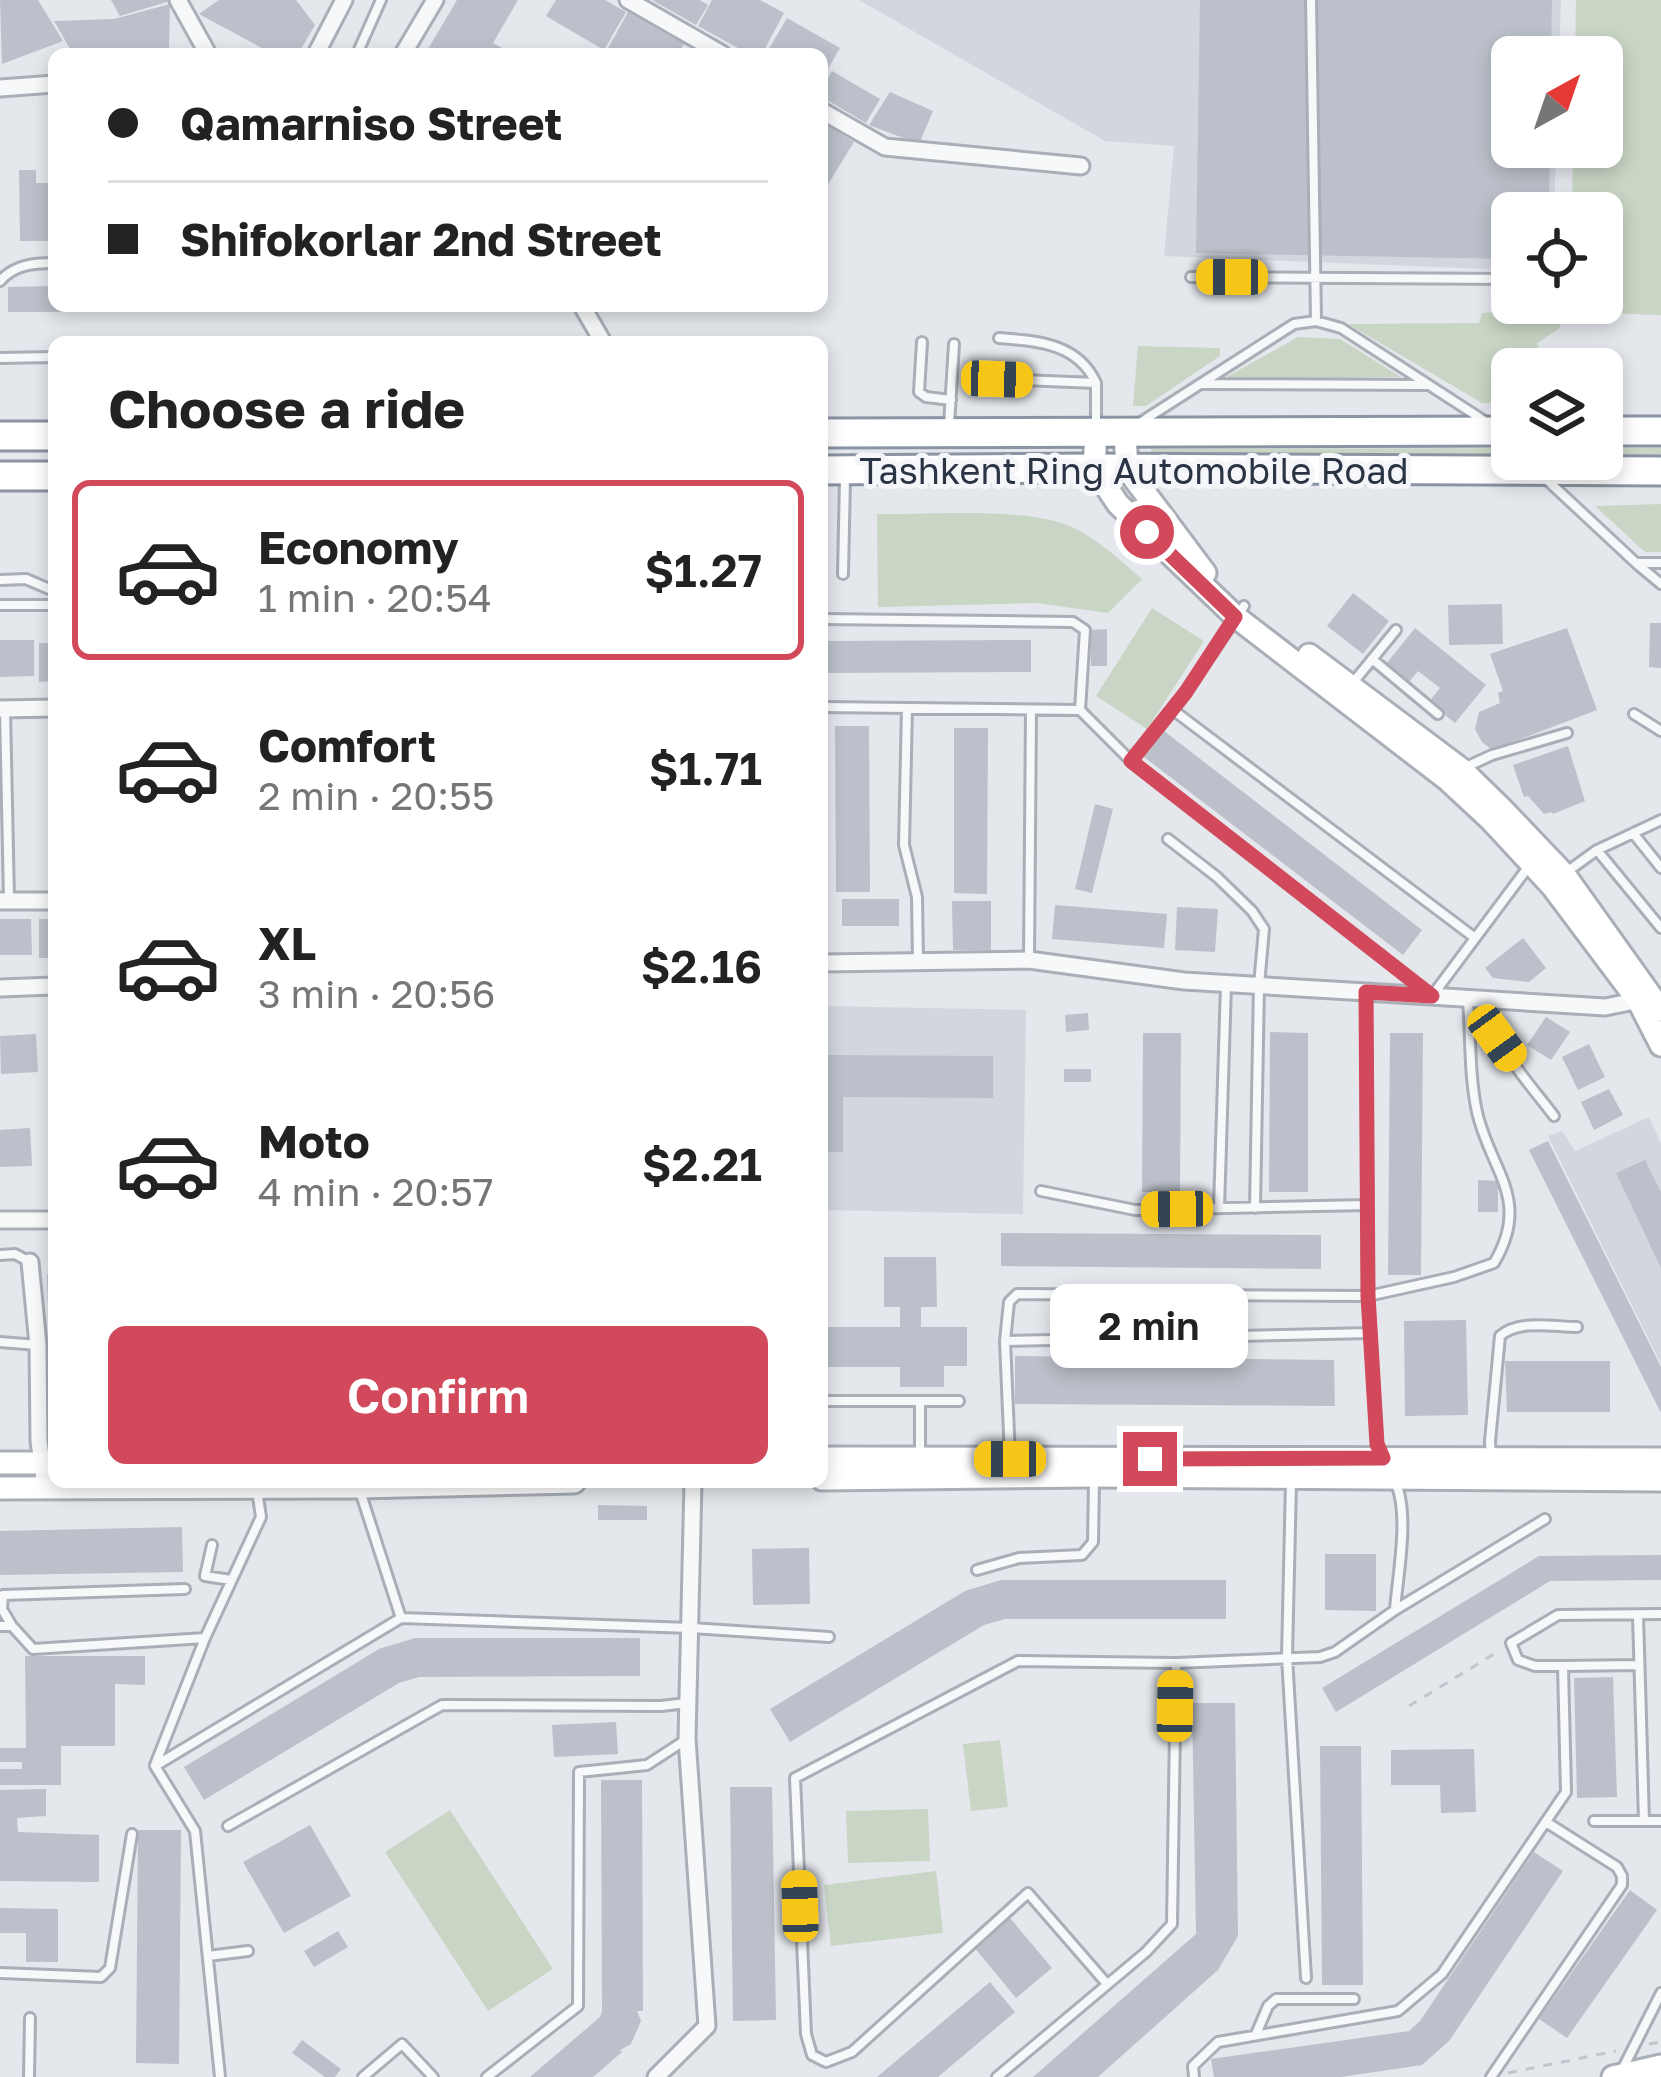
<!DOCTYPE html>
<html lang="en">
<head>
<meta charset="utf-8">
<style>
  :root { --surface:#fff; --page:#f2f2f2; --text:#222; --muted:#767676; --line:#e0e0e0; --accent:#d1495b }
  body { margin:0; font-family:"Golos Text",sans-serif; background:var(--page); color:var(--text); height:100vh; display:flex; flex-direction:column; font-size:45px; white-space:nowrap }
  * { box-sizing:border-box; margin:0 }
  p { font-size:39px; color:var(--muted) }
  .icon { flex:none; width:66px; height:66px; fill:none; stroke:currentColor; stroke-width:2; stroke-linecap:round; stroke-linejoin:round }
  .map { position:relative; flex:1; overflow:hidden }
  .drawer { position:absolute; left:48px; top:336px; width:780px; height:1152px; display:flex; flex-direction:column; background:var(--surface); border-radius:18px; box-shadow:0 6px 18px #0003 }
  .drawer>* { flex:none }
  .top-card { position:absolute; left:48px; top:48px; width:780px; height:264px; border-radius:18px; box-shadow:0 6px 18px #0003; display:grid; align-content:center; height:264px; padding:0 60px; background:var(--surface) }
  .needle { width:78px; rotate:40deg }
  .tools { position:absolute; left:1491px; top:36px; display:grid; gap:24px }
  .tools a { display:grid; place-items:center; width:132px; height:132px; border-radius:18px; background:var(--surface); box-shadow:0 6px 18px #0003; font-size:60px }
  .end { position:absolute; width:54px; height:54px; margin:-27px; border:15px solid #d1495b; background:#fff; box-shadow:0 0 0 6px #fff }
  .from { border-radius:50% }
  .bubble { position:absolute; height:84px; border-radius:18px; background:var(--surface); box-shadow:0 6px 18px #0003; font-size:39px; font-weight:600; line-height:84px; text-align:center }
  .car { position:absolute; width:36px; height:72px; margin:-36px -18px; border-radius:15px; box-shadow:0 0 9px 3px #0007; background:linear-gradient(#f5c518 24%,#345 0 40%,#f5c518 0 76%,#345 0 86%,#f5c518 0) }
  .top-card b { display:flex; align-items:center; gap:42px; height:114px; font-size:45px }
  .top-card b+b { border-top:3px solid var(--line) }
  .top-card i { width:30px; height:30px; background:var(--text) }
  ul { padding:0; list-style:none }
  li { display:flex; align-items:center; gap:36px; height:180px; margin:0 24px 18px; padding:0 36px; border:6px solid transparent; border-radius:18px }
  li div { flex:1 }
  li b { display:block; font-size:45px }
  li em { font-style:normal; font-weight:600 }
  li.active { border-color:var(--accent) }
  li>.icon { width:108px; height:108px; stroke-width:1.5 }
  h2 { padding:0 60px; font-size:54px; line-height:144px }
  .button { display:flex; gap:24px; margin-top:auto; padding:24px 60px }
  .button a { flex:1; height:138px; border-radius:18px; background:var(--accent); color:#fff; font-size:48px; font-weight:600; line-height:138px; text-align:center }
  .map>svg:first-child { display:block }
  .built { fill:#d2d6de }
  .green { fill:#c9d6c5 }
  .building { fill:#bbc0ca }
  .lines { fill:none; stroke-linecap:round; stroke-linejoin:round }
  .lane-casing { stroke:#a9aeb7; stroke-width:14 }
  .street-casing { stroke:#a9aeb7; stroke-width:21 }
  .secondary-casing { stroke:#a9aeb7; stroke-width:27 }
  .highway-casing { stroke:#8b94a3; stroke-width:33 }
  .path { stroke:#c2c5cb; stroke-width:3; stroke-dasharray:9 9; stroke-linecap:butt }
  .lane { stroke:#f7f8fa; stroke-width:8 }
  .street { stroke:#f7f8fa; stroke-width:15 }
  .secondary { stroke:#fff; stroke-width:21 }
  .highway { stroke:#fff; stroke-width:27 }
  .route { stroke:#d1495b; stroke-width:15 }
  .labels { text-anchor:middle; stroke-width:10; stroke-linejoin:round; paint-order:stroke }
  .street-label { font-size:36px; fill:#2b3445; stroke:#f4f6f9 }
</style>
</head>
<body>
<div class="map">
<svg width="1661" height="2077" viewBox="0 0 1661 2077">
  <rect width="100%" height="100%" fill="#e4e7ec"/>
  <!-- built -->
  <path class="built" d="M859,0H1561L1559,57H1512V147H1556L1554,213H1512V270L1164,256L1174,146L1105,141Z
    M822,1006L1026,1010L1023,1214L822,1210Z
    M1649,1117L1661,1144V1364L1548,1136L1562,1131L1575,1151Z"/>
  <!-- green -->
  <path class="green" d="M1576,0H1661V315L1570,312L1571,303H1602V213H1572L1573,147H1602V57H1575Z
    M1562,308L1560,328L1537,343C1543,368 1572,360 1594,359V369H1512V404L1482,403L1348,324L1479,323L1482,313Z
    M1298,337L1340,339L1401,377L1221,380Z
    M1138,346L1220,348V356L1146,406H1133Z
    M1512,448V459H1602V448H1661V459L1151,461V449Z
    M1661,504V552H1645L1595,506Z
    M877,514C928,515 1030,506 1074,528C1099,540 1121,561 1142,579L1108,613L1037,603L878,607Z
    M1152,608L1204,641L1147,729L1096,696Z
    M1000,1740L1008,1807L971,1811L963,1744Z
    M928,1809L930,1861L848,1863L846,1811Z
    M450,1810L553,1969L488,2011L385,1852Z
    M936,1871L943,1933L831,1946L824,1885Z"/>
  <!-- building -->
  <path class="building" d="M0,0H38L63,41L2,64Z
    M111,0H170V1L120,16Z
    M219,0H296L315,25L298,54H273L199,14Z
    M457,0H518L493,43L504,49L501,54H425Z
    M556,0H605L626,12L604,50L546,16Z
    M652,0H700L708,5L696,25Z
    M712,0H760L784,13L762,54H749L698,26Z
    M1200,0H1552L1551,57H1512V147H1550L1549,213H1512V259L1196,253Z
    M170,4L169,48L116,54H73L54,21L114,19Z
    M628,12L684,44L678,54H605Z
    M787,18L840,48L822,79V54H766Z
    M832,71L880,99L866,123L822,97V88Z
    M890,92L933,111L919,144L869,125Z
    M822,122L854,142L822,194Z
    M19,170H36V183H54V241H20Z
    M54,286V306H122V312H8V287Z
    M155,306H314V312H155Z
    M1353,593L1389,621L1363,654L1327,626Z
    M1502,604L1503,644L1449,645L1448,605Z
    M1650,623H1661V668L1649,667Z
    M1415,628L1486,685L1455,723L1429,702L1440,688L1418,671L1409,682L1386,664Z
    M1567,628L1597,710L1492,750L1482,742L1475,729L1479,712L1500,703L1498,693L1503,691L1490,654Z
    M1107,629V666H1091L1090,630Z
    M0,640H34V676L0,677Z
    M1031,640V672L822,673V641Z
    M39,643H54V681L39,682Z
    M835,726H869L870,892H836Z
    M954,728H988L987,894L954,893Z
    M1164,731L1422,930L1403,955L1144,757Z
    M1568,746L1585,801L1553,814L1551,812L1544,814L1528,796L1524,797L1513,765Z
    M1095,804L1113,809L1092,893L1075,889Z
    M842,899H899V926H842Z
    M952,901H991V950H953Z
    M1055,905L1167,914L1164,948L1052,939Z
    M1177,907L1218,909L1215,952L1175,950Z
    M0,919H31L32,955H0Z
    M39,919H54V958H39Z
    M1523,938L1546,968L1529,982L1493,978L1485,968Z
    M1088,1013L1089,1030L1066,1032L1065,1015Z
    M1546,1017L1570,1032L1551,1060L1527,1045Z
    M1270,1032L1308,1033V1192H1269Z
    M1143,1033H1181L1180,1192H1142Z
    M1390,1033H1423L1421,1275H1388Z
    M36,1034L38,1072L1,1074L0,1036Z
    M1589,1044L1605,1077L1578,1090L1562,1057Z
    M822,1055L993,1056V1098L843,1097V1152H822Z
    M1064,1069H1091V1082H1064Z
    M1609,1089L1623,1115L1594,1130L1581,1102Z
    M30,1128L32,1166L0,1167V1130Z
    M1548,1141L1661,1367V1413L1529,1150Z
    M1645,1160L1661,1192V1268L1616,1173Z
    M1478,1180L1498,1181V1212H1478Z
    M1001,1233L1321,1235V1269L1001,1266Z
    M884,1257H936L937,1307H921V1327H967V1366H944V1387H900V1367H822V1327H900V1307H884Z
    M47,1275H54V1368L50,1369Z
    M1466,1320L1468,1415L1405,1416L1404,1321Z
    M1015,1356L1334,1360L1335,1406L1015,1404Z
    M1505,1361H1610V1412H1507Z
    M598,1505L647,1506V1520H598Z
    M182,1527L183,1572L0,1575V1531Z
    M809,1548L810,1604L753,1605L752,1549Z
    M1325,1554H1376V1611L1325,1610Z
    M1661,1555V1580L1550,1581L1336,1712L1322,1688L1539,1556Z
    M1001,1580H1226V1619H1005L984,1625L790,1742L770,1709L965,1591Z
    M415,1638H640V1676L419,1677L399,1683L204,1800L184,1767L379,1649Z
    M25,1656H145V1685L115,1684V1746H61V1785H0V1769H22V1762H0V1748H26Z
    M1613,1677L1617,1797L1577,1798L1574,1678Z
    M1192,1703H1235L1238,1936L1218,1970L1098,2077H1033L1196,1934Z
    M616,1722L618,1754L554,1757L552,1725Z
    M1320,1746H1361L1363,1985H1322Z
    M1474,1749L1476,1812L1441,1813L1440,1785H1391V1750Z
    M601,1780H642L643,2011H637L641,2021L631,2044L620,2050L622,2052L593,2077H530L600,2017L602,2011Z
    M730,1787H772L776,2020L733,2021Z
    M46,1789V1816L17,1818L18,1832L99,1835V1882L0,1881V1790Z
    M310,1825L351,1896L284,1933L243,1862Z
    M138,1830H181L179,2064L136,2063Z
    M1534,1852L1563,1871L1449,2041L1422,2065L1341,2077H1214L1211,2059L1409,2031L1420,2021Z
    M1630,1890L1657,1910L1567,2038L1539,2019Z
    M0,1908L58,1909V1962H26V1933H0Z
    M1010,1918L1052,1968L1016,1998L974,1947Z
    M338,1931L348,1947L314,1967L304,1951Z
    M990,1982L1015,2012L938,2077H877Z
    M302,2040L341,2069L335,2077H325L292,2053Z"/>
  <g class="lines">
    <defs>
      <path id="lane" d="M1311,0L1316,321
        M357,54L381,0
        M1191,277L1512,279
        M0,281C14,265 33,263 54,263
        M999,338C1037,341 1078,343 1096,383
        M922,342L919,392L926,397L951,400
        M0,358L54,357
        M997,379L1096,383V425
        M1203,384L1428,385
        M1141,422L1294,324L1316,321L1341,328L1483,420
        M949,425L954,344
        M1547,480L1636,563H1661
        M1637,564L1661,584
        M843,574L845,478
        M0,580L26,579L54,591
        M0,605H54
        M1244,606L1173,710L1475,938
        M822,619L1073,622L1085,630L1080,710
        M1372,659L1438,714
        M1351,685L1396,630
        M822,707L1080,710L1131,761L1432,996L1529,866
        M907,708L904,845L917,897L918,962
        M5,710L9,899
        M1634,714L1661,731
        M1131,761L1173,710
        M1466,767L1492,755L1567,733
        M1633,833L1661,868
        M1168,839L1217,877L1252,911L1264,929L1259,985L1255,1208
        M1597,850L1661,928
        M1568,871L1597,850L1661,820
        M1029,960L1031,710
        M1366,994L1368,1296L1377,1444L1383,1457
        M1490,1002C1486,1039 1532,1086 1554,1116
        M1041,1191L1135,1210L1367,1205
        M1219,1208L1226,985
        M0,1255L15,1254L30,1262
        M1005,1341L1371,1333
        M0,1342L38,1345
        M822,1401H959
        M920,1453V1401
        M1010,1457L1005,1341L1009,1302L1017,1294L1368,1296L1454,1277L1494,1263C1532,1199 1490,1170 1477,1112C1469,1075 1471,1037 1468,1000
        M1491,1459L1490,1441L1500,1336C1519,1319 1553,1327 1577,1327
        M1291,1482L1287,1657L1306,1978
        M1395,1482C1410,1512 1398,1574 1395,1609
        M359,1488L401,1618
        M212,1545L205,1576L231,1580
        M977,1570L1019,1558L1082,1555L1093,1542L1094,1481
        M0,1626H12L33,1649L205,1638
        M12,1626L2,1609L3,1595L185,1589
        M1563,1666H1535L1518,1660L1511,1643L1558,1615L1661,1614
        M155,1765L205,1638L261,1517L257,1490
        M155,1766L401,1618L691,1628L829,1637
        M155,1766L195,1831L220,2077
        M1594,1821H1644L1638,1615
        M1644,1821H1661
        M228,1826L442,1705L661,1706L687,1703
        M208,1956L248,1951
        M0,1973L101,1977L110,1968L132,1834
        M1107,1984L1028,1893L852,2052L826,2062L812,2055L806,2034L795,1778L1018,1661L1176,1663L1320,1657L1335,1652L1395,1610L1545,1519
        M1256,2034L1268,2006L1276,1999H1354
        M1623,2068L1661,1993
        M29,2077L30,2018
        M363,2077L402,2044L433,2077
        M487,2077L578,2006L579,1772L647,1765L687,1739
        M997,2077L1146,1952L1172,1924L1176,1663
        M1194,2077L1193,2066L1218,2042L1398,2011L1442,1974L1566,1792L1563,1666L1639,1665
        M1491,2077L1622,1885V1876L1617,1867L1546,1822"/>
      <path id="street" d="M178,0L208,54
        M628,0L722,54
        M316,54L344,0
        M403,54L435,0
        M0,88L54,84
        M822,111L885,147L1081,166
        M582,306L603,342
        M0,709L54,708
        M0,901H54
        M822,963L1029,960L1184,981L1366,992L1605,1007L1645,999
        M0,988L54,986
        M0,1220H54
        M30,1262L38,1345L39,1441L45,1487
        M656,2077L707,2026L687,1739L693,1482"/>
      <path id="secondary" d="M1096,433L1094,468L1118,504L1236,617L1448,780L1491,820L1552,886L1639,1002L1661,1045
        M1125,433L1127,469L1205,573
        M1309,655L1461,769L1502,809L1564,874L1661,1010
        M822,1458L1661,1459
        M0,1463H54
        M822,1479L1094,1476L1661,1480
        M0,1488L359,1487L574,1482
        M1613,2077L1661,2066"/>
      <path id="highway" d="M1602,431H1661
        M822,433L1512,431
        M0,436H54
        M822,470L1094,468L1661,471
        M0,476H54"/>
    </defs>
    <!-- lane casing -->
    <use href="#lane" class="lane-casing"/>
    <!-- street casing -->
    <use href="#street" class="street-casing"/>
    <!-- secondary casing -->
    <use href="#secondary" class="secondary-casing"/>
    <!-- highway casing -->
    <use href="#highway" class="highway-casing"/>
    <!-- path -->
    <path class="path" d="M1409,1706L1499,1651
      M1649,2044L1661,2042
      M1508,2073L1616,2051"/>
    <!-- lane -->
    <use href="#lane" class="lane"/>
    <!-- street -->
    <use href="#street" class="street"/>
    <!-- secondary -->
    <use href="#secondary" class="secondary"/>
    <!-- highway -->
    <use href="#highway" class="highway"/>
  </g>
  <g class="lines">
    <!-- route -->
    <path class="route" d="M1147,532L1235,617L1186,692L1131,761L1432,996L1366,992L1368,1296L1377,1444L1383,1458L1150,1459"/>
  </g>
  <g class="labels">
    <!-- street labels -->
    <g class="street-label">
      <text x="1134" y="484">Tashkent Ring Automobile Road</text>
    </g>
  </g>
</svg>
<div class="tools">
<a><svg class="needle" viewBox="-14 -14 28 28"><path d="M0-13l5 13h-10z" fill="#e53935"/><path d="M0 13l5-13h-10z" fill="#767676"/></svg></a>
<a><svg class="icon" aria-label="locate" viewBox="0 0 24 24"><circle cx="12" cy="12" r="6"/><path d="M12 2v4M12 18v4M2 12h4M18 12h4"/></svg></a>
<a><svg class="icon" aria-label="layers" viewBox="0 0 24 24"><path d="M12 4l9 5-9 5-9-5zM3 14l9 5 9-5"/></svg></a>
</div>
<i class="end from" style="left:1147px;top:532px"></i>
<i class="end" style="left:1150px;top:1459px"></i>
<div class="bubble" style="left:1050px;top:1284px;width:198px">2 min</div>
<i class="car" style="left:1232px;top:277px;rotate:270deg"></i>
<i class="car" style="left:997px;top:379px;rotate:92deg"></i>
<i class="car" style="left:1497px;top:1038px;rotate:144deg"></i>
<i class="car" style="left:1177px;top:1209px;rotate:269deg"></i>
<i class="car" style="left:1010px;top:1459px;rotate:270deg"></i>
<i class="car" style="left:1175px;top:1706px;rotate:1deg"></i>
<i class="car" style="left:800px;top:1906px;rotate:358deg"></i>
<div class="top-card">
<b><i class="from"></i>Qamarniso Street</b>
<b><i></i>Shifokorlar 2nd Street</b>
</div>
<section class="drawer">
<h2>Choose a ride</h2>
<ul>
<li class="active"><svg class="icon" aria-label="car" viewBox="0 0 24 24"><path d="M5 17H2v-5l4-1 3-4h7l3 4 3 1v5h-3M9 17h6M6 11h13"/><circle cx="7" cy="17" r="2"/><circle cx="17" cy="17" r="2"/></svg><div><b>Economy</b><p>1 min · 20:54</p></div><em>$1.27</em></li>
<li><svg class="icon" aria-label="car" viewBox="0 0 24 24"><path d="M5 17H2v-5l4-1 3-4h7l3 4 3 1v5h-3M9 17h6M6 11h13"/><circle cx="7" cy="17" r="2"/><circle cx="17" cy="17" r="2"/></svg><div><b>Comfort</b><p>2 min · 20:55</p></div><em>$1.71</em></li>
<li><svg class="icon" aria-label="car" viewBox="0 0 24 24"><path d="M5 17H2v-5l4-1 3-4h7l3 4 3 1v5h-3M9 17h6M6 11h13"/><circle cx="7" cy="17" r="2"/><circle cx="17" cy="17" r="2"/></svg><div><b>XL</b><p>3 min · 20:56</p></div><em>$2.16</em></li>
<li><svg class="icon" aria-label="car" viewBox="0 0 24 24"><path d="M5 17H2v-5l4-1 3-4h7l3 4 3 1v5h-3M9 17h6M6 11h13"/><circle cx="7" cy="17" r="2"/><circle cx="17" cy="17" r="2"/></svg><div><b>Moto</b><p>4 min · 20:57</p></div><em>$2.21</em></li>
</ul>
<div class="button"><a>Confirm</a></div>
</section>
</div>
</body>
</html>
